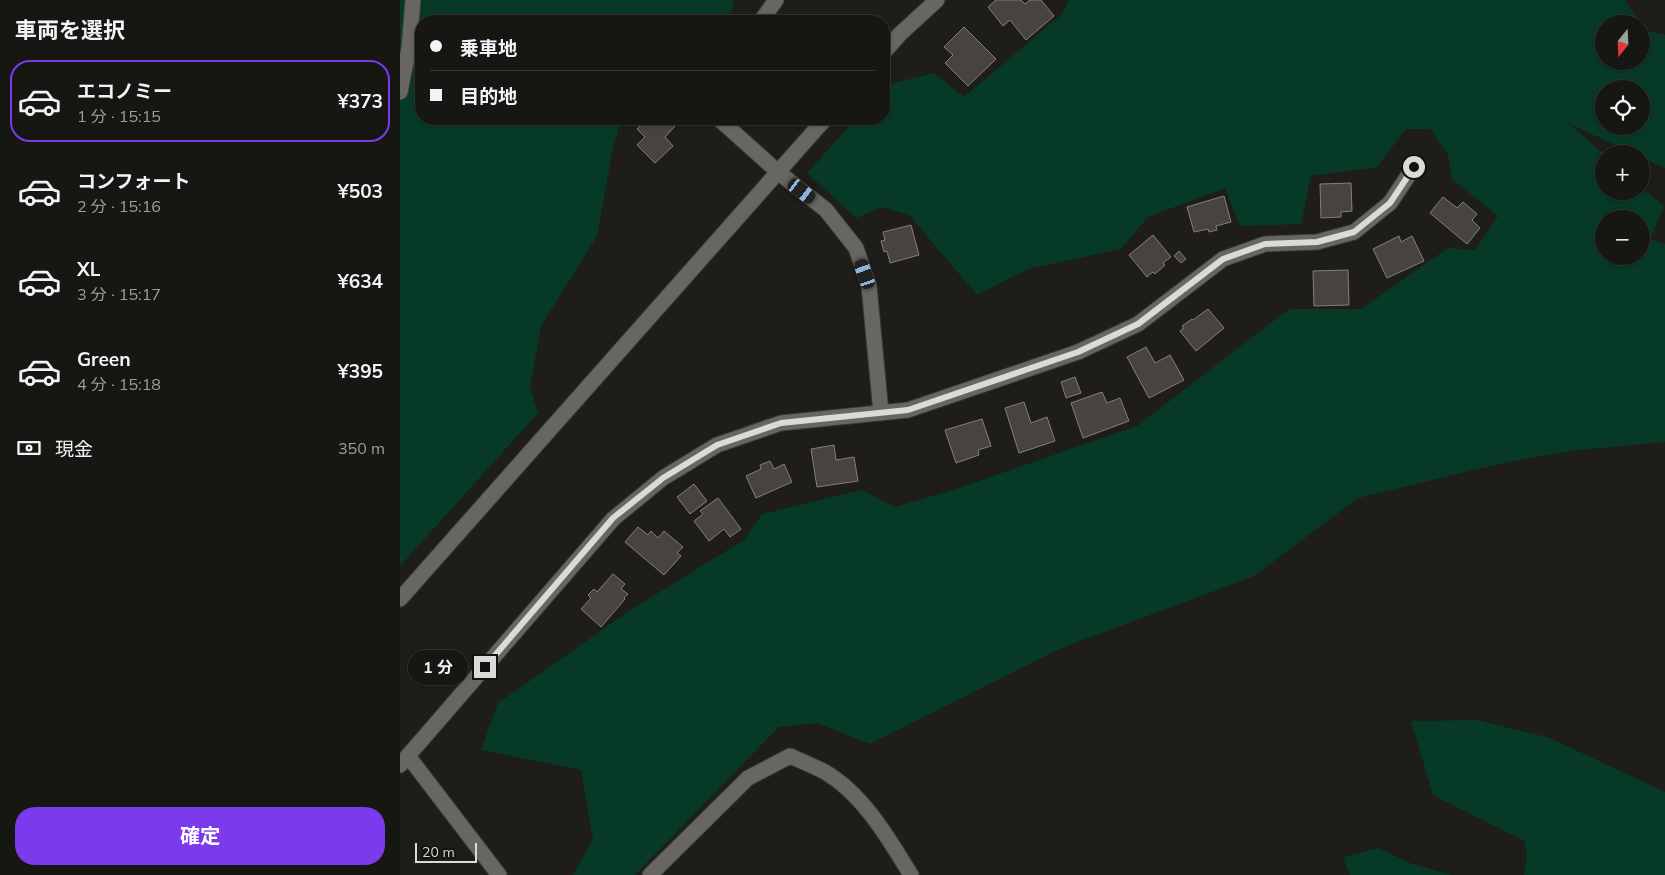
<!DOCTYPE html>
<html lang="ja">
<head>
<meta charset="utf-8">
<style>
  :root { --surface:#161613; --page:#232321; --text:#f1f3f6; --muted:#9e9fa0; --line:#353533; --accent:#7c3aed }
  body { margin:0; font-family:Mulish,"Noto Sans JP",sans-serif; background:var(--page); color:var(--text); height:100vh; display:flex; flex-direction:column; font-size:19px; white-space:nowrap }
  * { box-sizing:border-box; margin:0 }
  p { font-size:16px; color:var(--muted) }
  .icon { flex:none; width:28px; height:28px; fill:none; stroke:currentColor; stroke-width:2; stroke-linecap:round; stroke-linejoin:round }
  .map { position:relative; flex:1; overflow:hidden }
  .drawer { display:flex; flex-direction:column; background:var(--surface); width:400px }
  .drawer>* { flex:none }
  .guide { position:absolute; left:15px; top:15px; width:475px; height:110px; border-radius:20px; box-shadow:0 1px 4px #0004,0 0 0 1px var(--line); display:grid; align-content:center; height:110px; padding:0 15px; background:var(--surface) }
  .needle { width:32px; rotate:198deg }
  .buttons { position:absolute; left:1195px; top:15px; display:grid; gap:10px }
  .buttons a { display:grid; place-items:center; width:55px; height:55px; border-radius:50%; background:var(--surface); box-shadow:0 1px 4px #0004,0 0 0 1px var(--line); font-size:25px }
  .scale { position:absolute; left:15px; bottom:12px; width:62px; box-sizing:border-box; padding-left:5px; border:2px solid #dadad7; border-top:0; font-size:14px; line-height:18px; white-space:nowrap; color:#dadad7; -webkit-text-stroke:4px #141410; paint-order:stroke }
  .end { position:absolute; width:22px; height:22px; margin:-11px; border:6px solid #dadad7; background:#111; box-shadow:0 0 0 2px #111 }
  .from { border-radius:50% }
  .bubble { position:absolute; height:35px; border-radius:18px; background:var(--surface); box-shadow:0 1px 4px #0004,0 0 0 1px var(--line); font-size:16px; font-weight:700; line-height:35px; text-align:center }
  .car { position:absolute; width:15px; height:30px; margin:-15px -8px; border-radius:6px; box-shadow:0 0 4px 1px #0007; background:linear-gradient(#222 24%,#8ab4d8 0 40%,#222 0 76%,#8ab4d8 0 86%,#222 0) }
  .guide b { display:flex; align-items:center; gap:18px; height:48px; font-size:19px }
  .guide b+b { border-top:1px solid var(--line) }
  .guide i { width:12px; height:12px; background:var(--text) }
  ul { padding:0; list-style:none }
  li { display:flex; align-items:center; gap:15px; height:82px; margin:0 10px 8px; padding:0 5px; border:2px solid transparent; border-radius:20px }
  li div { flex:1 }
  li b { display:block; font-size:19px }
  li em { font-style:normal; font-weight:700 }
  li.current { border-color:var(--accent) }
  li>.icon { width:45px; height:45px; stroke-width:1.5 }
  h2 { padding:0 15px; font-size:22px; line-height:60px }
  .pay { display:flex; align-items:center; gap:12px; height:55px; padding:0 15px; font-size:19px }
  .pay p { margin-inline-start:auto }
  .cta { display:flex; gap:10px; margin-top:auto; padding:10px 15px }
  .cta a { flex:1; height:58px; border-radius:20px; background:var(--accent); color:#fff; font-size:20px; font-weight:700; line-height:58px; text-align:center }
  main { display:flex; flex:1; min-height:0 }
  .map>svg:first-child { display:block }
  .green { fill:#073927; fill-rule:evenodd }
  .building { fill:#47433f; stroke:#847f7b }
  .lines { fill:none; stroke-linecap:round; stroke-linejoin:round }
  .street-casing { stroke:#3a3a37; stroke-width:17 }
  .street { stroke:#676661; stroke-width:15 }
  .route { stroke:#dadad7; stroke-width:6 }
</style>
</head>
<body>
<main>
<section class="drawer">
<h2>車両を選択</h2>
<ul>
<li class="current"><svg class="icon" aria-label="car" viewBox="0 0 24 24"><path d="M5 17H2v-5l4-1 3-4h7l3 4 3 1v5h-3M9 17h6M6 11h13"/><circle cx="7" cy="17" r="2"/><circle cx="17" cy="17" r="2"/></svg><div><b>エコノミー</b><p>1 分 · 15:15</p></div><em>¥373</em></li>
<li><svg class="icon" aria-label="car" viewBox="0 0 24 24"><path d="M5 17H2v-5l4-1 3-4h7l3 4 3 1v5h-3M9 17h6M6 11h13"/><circle cx="7" cy="17" r="2"/><circle cx="17" cy="17" r="2"/></svg><div><b>コンフォート</b><p>2 分 · 15:16</p></div><em>¥503</em></li>
<li><svg class="icon" aria-label="car" viewBox="0 0 24 24"><path d="M5 17H2v-5l4-1 3-4h7l3 4 3 1v5h-3M9 17h6M6 11h13"/><circle cx="7" cy="17" r="2"/><circle cx="17" cy="17" r="2"/></svg><div><b>XL</b><p>3 分 · 15:17</p></div><em>¥634</em></li>
<li><svg class="icon" aria-label="car" viewBox="0 0 24 24"><path d="M5 17H2v-5l4-1 3-4h7l3 4 3 1v5h-3M9 17h6M6 11h13"/><circle cx="7" cy="17" r="2"/><circle cx="17" cy="17" r="2"/></svg><div><b>Green</b><p>4 分 · 15:18</p></div><em>¥395</em></li>
</ul>
<div class="pay"><svg class="icon" aria-label="cash" viewBox="0 0 24 24"><path d="M3 7h18v10H3z"/><circle cx="12" cy="12" r="2"/></svg>現金<p>350 m</p></div>
<div class="cta"><a>確定</a></div>
</section>
<div class="map">
<svg width="1265" height="875" viewBox="0 0 1265 875">
  <rect width="100%" height="100%" fill="#1e1d19"/>
  <!-- green -->
  <path class="green" d="M0,0H333L332,12L314,21H21V119H221L212,153L197,236L141,326L130,387L138,413L0,566Z
    M669,0H1225L1241,24H1204V61H1241V24L1245,30L1265,35V168L1241,157V154H1235L1168,123L1204,154V191H1241V187L1264,206L1250,239L1265,244V442L1170,451L1103,463L958,498L854,576L659,649L470,744L417,723L379,727L235,875H173L193,839L181,770L81,750L98,703L235,607L344,540L362,514L462,490L495,507L556,489L737,426L889,309H961L1048,248L1075,250L1098,216L1052,179L1048,155L1030,129H1006L977,167L911,176L901,224L840,226L825,188L748,217L721,249L628,269L577,295L509,215L482,207L456,218L407,173L456,119H484V88L486,85L534,73L564,97L662,14ZM1204,89H1241V126H1204ZM1204,219H1241V256H1204Z
    M1077,720L1150,738L1265,792V875H1124L1127,856L1125,841L1072,815L1033,795L1011,721Z
    M979,848L1012,864L1053,875H950L943,857Z"/>
  <!-- building -->
  <path class="building" d="M596,0H621L625,4L630,0H641L654,16L626,40L610,20L603,26L588,7Z
    M564,27L596,59L568,86L545,63L553,55L544,47Z
    M247,119H270L276,125L265,137L273,146L255,163L237,145L245,137L237,129Z
    M951,183L952,211L941,212V217L921,218L920,184Z
    M824,196L831,222L816,226L817,230L809,232L808,229L794,232L787,207Z
    M1043,197L1057,208L1063,202L1077,214L1072,220L1080,228L1067,244L1030,213Z
    M511,225L519,255L490,263L487,251L484,252L481,241L485,240L483,232Z
    M753,235L771,257L763,263L765,265L755,274L753,272L747,277L729,255Z
    M999,236L1001,242L1012,236L1024,261L987,278L973,249Z
    M779,251L786,259L781,263L774,256Z
    M948,270L949,305L914,306L913,271Z
    M808,309L824,328L796,351L780,331L784,328L782,326L792,319L793,320Z
    M746,347L755,363L770,355L784,380L749,398L727,357Z
    M675,377L681,393L666,398L661,382Z
    M702,392L707,403L720,398L729,421L683,438L671,403Z
    M624,402L631,423L647,417L655,441L619,453L605,408Z
    M582,419L591,446L578,450L579,455L556,463L545,430Z
    M434,445L436,460L454,457L458,481L417,487L411,449Z
    M370,461L374,469L384,464L392,482L356,498L346,476L361,469L360,465Z
    M294,484L307,501L290,514L277,497Z
    M318,498L341,529L330,537L324,529L309,541L294,521L303,514L300,511Z
    M238,527L248,535L251,531L258,538L264,531L283,547L277,553L281,556L264,575L225,542Z
    M213,574L225,584L221,589L228,594L224,598L225,599L201,627L181,609L191,598L188,595L194,589L197,592Z"/>
  <g class="lines">
    <defs>
      <path id="street" d="M361,21L376,0
        M484,52L500,34L537,0
        M0,92L9,48L13,0
        M319,119L378,172L426,210L456,248L469,286L481,413
        M0,599L425,119
        M8,756L99,875
        M0,765L213,519L263,478L317,445L381,423L508,410L678,352L738,324L823,259L865,244L917,242L954,232L990,203L1014,167
        M250,875L348,778L390,756C401,761 414,766 425,772C463,794 489,839 511,875"/>
    </defs>
    <!-- street casing -->
    <use href="#street" class="street-casing"/>
    <!-- street -->
    <use href="#street" class="street"/>
  </g>
  <g class="lines">
    <!-- route -->
    <path class="route" d="M85,667L213,518L263,478L317,445L381,423L508,410L678,352L738,324L823,259L865,244L917,242L954,232L990,203L1014,167"/>
  </g>
</svg>
<div class="buttons">
<a><svg class="needle" viewBox="-14 -14 28 28"><path d="M0-13l5 13h-10z" fill="#e53935"/><path d="M0 13l5-13h-10z" fill="#9e9fa0"/></svg></a>
<a><svg class="icon" aria-label="locate" viewBox="0 0 24 24"><circle cx="12" cy="12" r="6"/><path d="M12 2v4M12 18v4M2 12h4M18 12h4"/></svg></a>
<a>+</a>
<a>−</a>
</div>
<div class="scale">20 m</div>
<i class="end from" style="left:1014px;top:167px"></i>
<i class="end" style="left:85px;top:667px"></i>
<div class="bubble" style="left:8px;top:650px;width:60px">1 分</div>
<i class="car" style="left:402px;top:191px;rotate:128deg"></i>
<i class="car" style="left:465px;top:274px;rotate:341deg"></i>
<div class="guide">
<b><i class="from"></i>乗車地</b>
<b><i></i>目的地</b>
</div>
</div>
</main>
</body>
</html>
